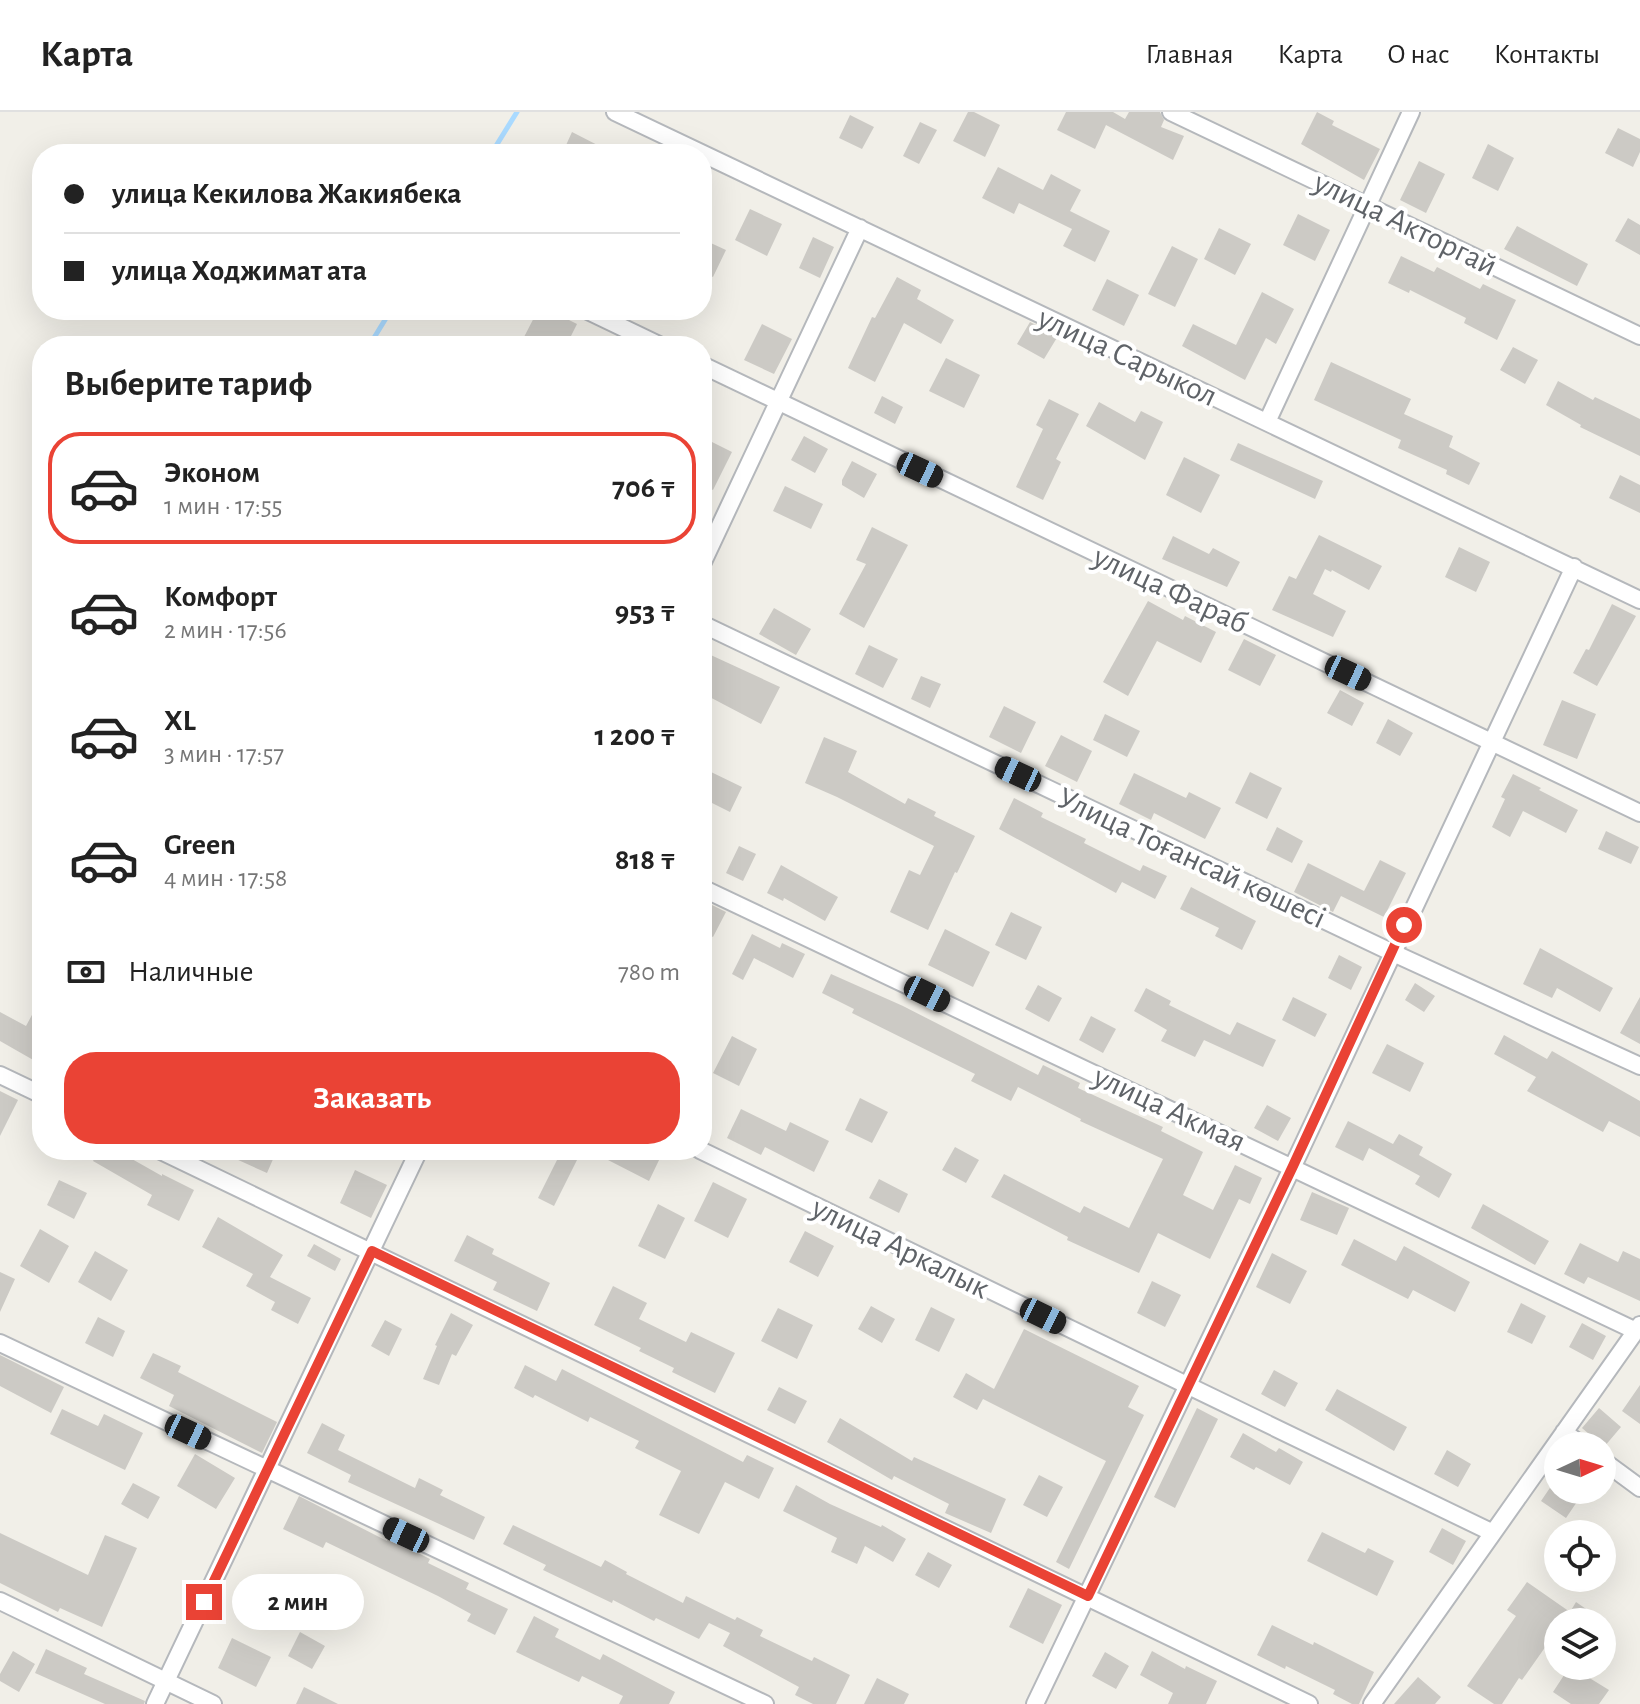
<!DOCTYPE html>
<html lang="ru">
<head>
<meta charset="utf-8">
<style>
  :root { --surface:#fff; --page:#f6f6f6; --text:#222; --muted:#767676; --line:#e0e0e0; --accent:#ea4335 }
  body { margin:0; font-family:"Alegreya Sans",sans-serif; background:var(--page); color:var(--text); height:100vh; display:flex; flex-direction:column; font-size:30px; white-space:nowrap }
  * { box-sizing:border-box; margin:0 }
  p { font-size:26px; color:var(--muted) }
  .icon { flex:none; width:44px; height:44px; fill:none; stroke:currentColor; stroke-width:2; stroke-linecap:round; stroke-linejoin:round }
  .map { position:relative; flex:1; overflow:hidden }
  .panel { position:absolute; left:32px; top:224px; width:680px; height:824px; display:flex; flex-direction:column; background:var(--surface); border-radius:32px; box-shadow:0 8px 32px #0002 }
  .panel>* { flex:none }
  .guide { position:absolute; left:32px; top:32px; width:680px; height:176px; border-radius:32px; box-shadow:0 8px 32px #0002; display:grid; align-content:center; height:176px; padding:0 32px; background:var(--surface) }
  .needle { width:52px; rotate:86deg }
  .fabs { position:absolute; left:1544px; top:1320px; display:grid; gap:16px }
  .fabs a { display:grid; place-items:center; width:72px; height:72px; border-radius:50%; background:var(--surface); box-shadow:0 8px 32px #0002; font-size:40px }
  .end { position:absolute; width:36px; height:36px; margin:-18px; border:10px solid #ea4335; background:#fff; box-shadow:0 0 0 4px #fff }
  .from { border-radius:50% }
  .bubble { position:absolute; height:56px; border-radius:28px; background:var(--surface); box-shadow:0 8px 32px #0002; font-size:26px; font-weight:700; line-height:56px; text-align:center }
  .car { position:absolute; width:24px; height:48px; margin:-24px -12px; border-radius:10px; box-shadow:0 0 6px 2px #0007; background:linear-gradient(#222 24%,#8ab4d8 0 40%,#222 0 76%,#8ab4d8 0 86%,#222 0) }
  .guide b { display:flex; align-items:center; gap:28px; height:76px; font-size:30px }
  .guide b+b { border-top:2px solid var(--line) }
  .guide i { width:20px; height:20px; background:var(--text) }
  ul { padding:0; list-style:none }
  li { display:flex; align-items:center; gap:24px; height:112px; margin:0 16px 12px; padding:0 16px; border:4px solid transparent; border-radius:32px }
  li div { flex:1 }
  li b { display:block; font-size:30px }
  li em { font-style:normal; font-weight:700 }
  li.active { border-color:var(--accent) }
  li>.icon { width:72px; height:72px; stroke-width:1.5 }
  h2 { padding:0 32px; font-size:36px; line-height:96px }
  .pay { display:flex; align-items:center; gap:20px; height:88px; padding:0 32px; font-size:30px }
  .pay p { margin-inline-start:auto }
  .action { display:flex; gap:16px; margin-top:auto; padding:16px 32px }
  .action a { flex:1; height:92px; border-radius:32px; background:var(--accent); color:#fff; font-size:32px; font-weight:700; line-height:92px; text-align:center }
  header { display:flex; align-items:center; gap:48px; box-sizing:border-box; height:112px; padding:0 40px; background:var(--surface); border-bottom:2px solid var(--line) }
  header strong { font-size:38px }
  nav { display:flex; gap:44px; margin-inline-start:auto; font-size:28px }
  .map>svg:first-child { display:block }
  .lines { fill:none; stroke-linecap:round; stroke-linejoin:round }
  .stream { stroke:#aadaff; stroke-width:5 }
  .building { fill:#cccac5 }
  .minor-casing { stroke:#b5b8bc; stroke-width:20 }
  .minor { stroke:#fff; stroke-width:16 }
  .route { stroke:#ea4335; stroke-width:10 }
  .labels { text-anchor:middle; stroke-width:8; stroke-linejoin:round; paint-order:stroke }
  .street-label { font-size:32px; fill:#5f6368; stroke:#fff }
</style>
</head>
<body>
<header>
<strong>Карта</strong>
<nav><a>Главная</a><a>Карта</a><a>О нас</a><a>Контакты</a></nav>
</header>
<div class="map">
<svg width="1640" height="1592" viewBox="0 0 1640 1592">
  <rect width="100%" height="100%" fill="#f1efe8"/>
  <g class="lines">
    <!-- stream -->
    <path class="stream" d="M491,42L517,0
      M369,234L391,198"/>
  </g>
  <!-- building -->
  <path class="building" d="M968,0H974L1000,13L985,45L953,29Z
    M1066,0H1113L1125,7L1129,0H1160L1164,8L1161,15L1184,24L1173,48L1106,13L1095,37L1057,18Z
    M1317,0L1334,9L1332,13L1380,37L1364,68L1301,32Z
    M850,3L874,15L862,37L839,26Z
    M920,10L937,18L919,52L903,44Z
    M1618,16L1640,27V40L1633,55L1605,41Z
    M572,20L615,42H562Z
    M1488,32L1514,46L1498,79L1472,66Z
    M1419,49L1445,62L1426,101L1400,88Z
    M998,55L1043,78L1051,62L1081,78L1070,99L1110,119L1095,150L1063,134L1072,117L1019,91L1014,102L982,86Z
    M750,97L782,112L767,144L735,128Z
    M1298,102L1330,118L1315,149L1283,133Z
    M1628,106L1640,113V143L1615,129Z
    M1517,114L1588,152L1577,174L1504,137Z
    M1219,116L1251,132L1235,163L1204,147Z
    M813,125L834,135L820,166L799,156Z
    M702,127L726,138L713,165L702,160Z
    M1172,134L1198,147L1175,195L1148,182Z
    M1401,144L1434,160L1437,155L1480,177L1483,172L1516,188L1497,228L1464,211L1466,206L1410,178L1409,181L1388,171Z
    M897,165L921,178L917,187L954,208L941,232L904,211L875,270L848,256L872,205L875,206Z
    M1107,167L1139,183L1124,214L1092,198Z
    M1262,180L1294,197L1276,232L1266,226L1245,268L1182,234L1193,212L1236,233Z
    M538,198H549L577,212L566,234H542L524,225Z
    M1030,210L1058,224L1044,247L1017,232Z
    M762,212L792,227L774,262L744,248Z
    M1513,235L1538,248L1525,272L1500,258Z
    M946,246L980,263L964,296L929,279Z
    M1331,250L1411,287L1404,302L1453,324L1449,335L1480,351L1469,373L1446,362L1447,358L1398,336L1401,328L1314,288Z
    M1558,269L1593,288L1595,285L1640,307V344L1580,315L1581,313L1546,293Z
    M882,284L903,295L895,312L874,301Z
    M1049,287L1079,302L1056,347L1061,350L1043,388L1016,375L1043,317L1036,313Z
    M1099,290L1135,310L1141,299L1163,310L1145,348L1086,314Z
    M804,324L828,337L815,361L791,348Z
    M702,325L732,340L713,378L702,373Z
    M1238,331L1323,369L1315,387L1230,348Z
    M1184,345L1220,363L1201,401L1166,383Z
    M852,349L877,362L864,386L842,373V368Z
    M1620,363L1640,373V401L1609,386Z
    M785,374L823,392L811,417L773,399Z
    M872,415L908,433L864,516L839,502L866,452L856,448Z
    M1319,423L1382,454L1369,478L1332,458L1331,460L1325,457L1313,482L1346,499L1333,525L1272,498L1289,464L1296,467Z
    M1173,424L1209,442L1213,436L1240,450L1227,475L1162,447Z
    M1459,435L1490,450L1476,480L1445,465Z
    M1148,489L1183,508L1185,504L1216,520L1201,551L1157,529L1128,584L1103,570Z
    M1612,492L1636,504L1597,574L1573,561L1586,537L1589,538Z
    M774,496L811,517L796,543L759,522Z
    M1244,527L1276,543L1260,574L1228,558Z
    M869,533L898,547L883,576L855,562Z
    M702,539L780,575L761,612L702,581Z
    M921,564L941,572L930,596L911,587Z
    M1340,578L1364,591L1352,614L1327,601Z
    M1562,588L1596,602L1577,647L1543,633Z
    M1004,594L1036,610L1021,641L989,625Z
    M1105,602L1140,619L1127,645L1093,628Z
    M1388,607L1413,621L1400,644L1376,631Z
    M1061,623L1092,639L1077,670L1045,654Z
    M824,625L857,639L848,660L905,692L908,686L936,700L934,704L975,724L957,761L955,760L928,818L890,800L909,758L920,763L934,734L837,685L805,671Z
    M711,660L742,675L730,700L702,686V678Z
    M1250,660L1282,676L1267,707L1235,691Z
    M1134,661L1186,686L1189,680L1221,696L1205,727L1154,701L1151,708L1119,692Z
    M1513,662L1541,676L1539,678L1578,698L1566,721L1523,699L1510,725L1492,715L1505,687L1501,685Z
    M1014,686L1043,701L1041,705L1086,727L1084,731L1140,759L1143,753L1167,764L1155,787L1122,770L1116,781L999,717Z
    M1277,715L1303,729L1292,751L1266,738Z
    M1606,719L1639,735L1631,752L1598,737Z
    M739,734L756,742L743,769L726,761Z
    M1380,748L1406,761L1384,805L1341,784L1333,800L1294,780L1308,751L1364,779Z
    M781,753L838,785L825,809L784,786L783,789L767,781Z
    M1191,775L1256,809L1242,838L1215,824L1219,816L1180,797Z
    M702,788L726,800L713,825L702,820Z
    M1011,800L1042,815L1026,848L995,833Z
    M945,817L990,840L973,875L928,853Z
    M752,822L780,836L782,831L805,842L793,866L754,846L743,868L732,862Z
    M1540,836L1613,876L1600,900L1557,876L1552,886L1523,872Z
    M1339,843L1362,855L1351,878L1328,866Z
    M831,862L903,894L1038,963L1043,953L1080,971L1078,976L1163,1015L1161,1019L1203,1040L1183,1083L1213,1098L1235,1053L1262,1066L1250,1092L1239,1087L1210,1147L1158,1121L1139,1161L1067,1128L1068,1125L991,1085L1004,1062L1080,1101L1084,1094L1129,1116L1163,1047L1080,1009L1081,1007L1018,975L1011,989L971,969L975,962L852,901L854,897L822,881Z
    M1415,871L1435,884L1424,900L1405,888Z
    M1038,873L1062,886L1049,910L1025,897Z
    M1146,876L1171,889L1169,893L1230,923L1237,910L1276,928L1263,955L1204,928L1195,945L1161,929L1167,918L1134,899Z
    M1293,885L1327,902L1315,925L1282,908Z
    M1640,885V932L1620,921Z
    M0,900L26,914L33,901L42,906V937L35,949L0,929Z
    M1091,904L1116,917L1103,941L1079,928Z
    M1504,923L1547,947L1552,939L1640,989V1025L1609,1009L1603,1020L1527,979L1536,965L1494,942Z
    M732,924L757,937L739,974L713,961Z
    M1387,932L1424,951L1410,980L1372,961Z
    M0,979L18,988L0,1024Z
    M860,986L888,1000L872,1031L845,1018Z
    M1267,993L1291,1006L1278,1029L1254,1016Z
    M741,997L786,1019L790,1010L829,1029L814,1060L765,1035L761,1043L727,1026Z
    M1348,1009L1393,1032L1399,1022L1423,1035L1419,1043L1452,1062L1439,1086L1415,1072L1420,1064L1369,1036L1363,1049L1335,1035Z
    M955,1035L979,1048L966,1071L942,1058Z
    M99,1038H116L162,1064V1062L194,1078L179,1109L147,1093L152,1083L93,1049Z
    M216,1038H277L267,1061Z
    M562,1038H582L554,1094L538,1086Z
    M613,1038H645L660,1046L649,1069L608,1048Z
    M355,1058L387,1073L371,1106L340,1091Z
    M879,1067L908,1082L899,1101L869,1086Z
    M59,1068L87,1081L74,1107L47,1093Z
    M713,1070L747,1087L728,1126L694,1109Z
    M1312,1080L1349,1096L1337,1123L1300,1108Z
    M658,1092L685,1106L665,1147L638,1134Z
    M1483,1092L1549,1129L1535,1153L1471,1116Z
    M218,1105L283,1143L270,1165L311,1186L298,1212L271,1198L275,1190L246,1174L253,1162L202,1135Z
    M40,1117L69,1134L49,1171L20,1154Z
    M805,1119L834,1134L818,1165L789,1150Z
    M467,1123L494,1137L492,1142L550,1171L537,1199L493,1178L497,1170L454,1149Z
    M1354,1127L1396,1149L1404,1134L1470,1170L1455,1200L1413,1178L1408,1187L1341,1153Z
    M1580,1131L1618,1150L1623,1139L1640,1147V1189L1588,1165L1584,1172L1564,1162Z
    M314,1132L341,1147L335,1159L307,1144Z
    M95,1139L128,1158L111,1189L78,1170Z
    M1272,1141L1307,1159L1290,1192L1256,1175Z
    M0,1160L15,1167L0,1200Z
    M1152,1169L1181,1183L1165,1215L1137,1201Z
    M613,1174L647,1191L639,1207L686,1230L691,1220L735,1241L715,1281L672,1260L674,1256L639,1239L641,1236L594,1213Z
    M1521,1191L1546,1204L1532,1232L1507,1220Z
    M871,1194L895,1207L882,1231L858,1217Z
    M931,1195L955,1207L939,1240L915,1228Z
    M778,1196L813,1213L797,1247L761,1229Z
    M451,1201L473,1213L456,1244L452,1242L439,1273L423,1267L437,1234L435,1233Z
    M98,1205L125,1219L113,1245L85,1231Z
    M385,1208L402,1217L389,1244L371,1234Z
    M1582,1211L1606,1224L1593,1248L1569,1235Z
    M1024,1217L1139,1274L1128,1295L1144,1303L1069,1457L1056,1450L1106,1349L983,1287L977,1298L953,1285L966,1261L994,1277Z
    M153,1241L181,1254L178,1260L277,1310L262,1341L169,1294L174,1283L140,1266Z
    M0,1243L64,1275L51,1301L0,1274Z
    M525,1253L556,1269L562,1257L743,1350L747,1343L774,1356L759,1387L725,1370L699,1422L659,1403L681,1359L635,1336L639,1329L590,1305L588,1310L535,1283L533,1286L514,1276Z
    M1274,1258L1298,1271L1285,1295L1261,1282Z
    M1640,1273V1312L1622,1299Z
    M779,1275L807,1289L795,1312L767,1298Z
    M1337,1277L1407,1315L1394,1339L1325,1298Z
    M1197,1296L1218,1307L1175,1396L1154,1385Z
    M1599,1296L1621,1315L1604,1335L1582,1316Z
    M62,1297L98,1314L104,1302L143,1321L125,1358L50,1322Z
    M840,1306L912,1349L914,1345L1006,1387L991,1421L945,1401L949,1392L894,1364L892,1368L827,1330Z
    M322,1311L345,1323L338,1338L415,1376L419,1366L443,1378L440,1383L485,1405L474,1428L348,1370L351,1363L307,1341Z
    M1243,1321L1276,1340L1279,1336L1303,1350L1290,1373L1256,1355L1254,1358L1230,1345Z
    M1447,1338L1471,1352L1458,1375L1434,1362Z
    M195,1342L235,1366L216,1397L177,1374Z
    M1039,1363L1063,1375L1047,1405L1023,1393Z
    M1558,1364V1378H1585L1566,1406L1541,1389Z
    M133,1371L160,1385L148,1407L121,1392Z
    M796,1373L830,1392L881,1415L882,1413L906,1427L893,1450L865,1434L857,1452L831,1440L837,1426L783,1399Z
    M299,1384L387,1429L388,1426L430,1447L428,1451L469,1471L466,1477L508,1497L495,1523L467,1509L471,1502L438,1484L326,1430L323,1436L283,1417Z
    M513,1413L601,1455L605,1448L627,1460L626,1462L683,1491L686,1484L735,1508L737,1505L763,1518L760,1524L812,1549L814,1545L850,1563L836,1592H813L795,1583L799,1575L723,1534L730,1521L709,1511L699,1527L656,1506L654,1509L613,1488L612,1491L543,1458L546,1453L503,1432Z
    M1442,1416L1466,1429L1453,1453L1429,1440Z
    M1322,1420L1365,1441L1368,1436L1394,1449L1377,1484L1307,1449Z
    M0,1421L88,1463L105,1423L137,1436L102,1515L60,1496L58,1500L0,1471Z
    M928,1440L952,1453L939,1476L915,1463Z
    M1527,1470L1570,1500L1576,1490L1605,1510H1558V1517L1522,1568L1519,1566L1502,1592H1494L1467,1574L1516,1504L1507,1498Z
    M1028,1476L1062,1493L1043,1532L1009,1515Z
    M534,1504L559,1517L555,1525L600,1548L603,1542L675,1580L669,1592H619L623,1584L582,1564L579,1570L516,1540Z
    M1272,1513L1313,1533L1314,1530L1374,1560L1359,1592H1352L1333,1582L1335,1578L1286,1554L1285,1557L1257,1543Z
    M300,1520L325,1534L312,1557L288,1544Z
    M232,1526L271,1545L256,1575L218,1556Z
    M46,1537L87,1556L84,1562L145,1589L144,1592H105L35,1561Z
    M13,1539L35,1552L19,1580L0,1569V1562Z
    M1152,1539L1185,1557L1186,1554L1217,1569L1206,1592H1168L1173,1581L1140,1563Z
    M1105,1540L1129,1554L1116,1577L1092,1564Z
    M1570,1554L1609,1578L1599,1592H1571L1553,1580Z
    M1418,1565L1441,1585L1435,1592H1394Z
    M877,1566L909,1582L904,1592H864Z
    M304,1575L338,1592H296Z"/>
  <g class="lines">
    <defs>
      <path id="minor" d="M615,0L1640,488
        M1171,0L1640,224
        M586,198L661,234
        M702,253L1640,701
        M1267,310L1411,0
        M702,452L860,116
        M702,512L1391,840L1640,954
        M702,776L1636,1219
        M0,963L42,983
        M159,1038L1309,1592
        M700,1038L1491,1420
        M0,1231L765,1592
        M1564,1320L1583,1334
        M1602,1348L1640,1376
        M0,1489L213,1592
        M155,1592L419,1038
        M1035,1592L1293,1054L1574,455
        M1372,1592L1640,1213"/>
    </defs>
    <!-- minor casing -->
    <use href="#minor" class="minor-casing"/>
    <!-- minor -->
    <use href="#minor" class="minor"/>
  </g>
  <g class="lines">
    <!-- route -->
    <path class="route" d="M204,1490L372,1139L1088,1484L1293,1054L1404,813"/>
  </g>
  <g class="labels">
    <!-- street labels -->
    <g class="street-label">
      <text transform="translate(1406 111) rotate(26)" y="11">улица Акторгай</text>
      <text transform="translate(1128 244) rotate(25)" y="11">улица Сарыкол</text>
      <text transform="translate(1171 477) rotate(25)" y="11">улица Фараб</text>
      <text transform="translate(1192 745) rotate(25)" y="11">Улица Тоғансай көшесі</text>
      <text transform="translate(1170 996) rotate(25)" y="11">улица Акмая</text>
      <text transform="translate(901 1135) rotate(26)" y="11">улица Аркалык</text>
    </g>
  </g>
</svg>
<div class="fabs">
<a><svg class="needle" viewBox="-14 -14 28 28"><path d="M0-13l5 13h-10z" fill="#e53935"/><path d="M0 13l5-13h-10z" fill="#767676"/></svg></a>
<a><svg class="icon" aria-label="locate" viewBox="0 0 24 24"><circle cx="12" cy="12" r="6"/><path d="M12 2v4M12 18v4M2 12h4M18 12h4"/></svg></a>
<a><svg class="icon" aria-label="layers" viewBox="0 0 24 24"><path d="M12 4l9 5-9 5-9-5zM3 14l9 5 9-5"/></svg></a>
</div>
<i class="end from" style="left:1404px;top:813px"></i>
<i class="end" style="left:204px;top:1490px"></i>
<div class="bubble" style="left:232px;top:1462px;width:132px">2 мин</div>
<i class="car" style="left:920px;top:358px;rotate:115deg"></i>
<i class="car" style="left:1348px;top:561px;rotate:115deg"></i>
<i class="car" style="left:1018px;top:662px;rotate:295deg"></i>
<i class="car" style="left:927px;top:882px;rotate:116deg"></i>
<i class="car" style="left:1043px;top:1204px;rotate:116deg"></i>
<i class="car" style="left:188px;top:1320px;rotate:115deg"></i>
<i class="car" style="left:406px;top:1423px;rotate:295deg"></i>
<div class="guide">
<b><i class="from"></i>улица Кекилова Жакиябека</b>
<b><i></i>улица Ходжимат ата</b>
</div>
<section class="panel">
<h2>Выберите тариф</h2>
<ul>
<li class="active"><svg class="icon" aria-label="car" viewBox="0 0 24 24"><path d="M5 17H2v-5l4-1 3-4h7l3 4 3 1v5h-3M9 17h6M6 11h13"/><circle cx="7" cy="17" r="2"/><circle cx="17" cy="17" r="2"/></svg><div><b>Эконом</b><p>1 мин · 17:55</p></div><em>706 ₸</em></li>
<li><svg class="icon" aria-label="car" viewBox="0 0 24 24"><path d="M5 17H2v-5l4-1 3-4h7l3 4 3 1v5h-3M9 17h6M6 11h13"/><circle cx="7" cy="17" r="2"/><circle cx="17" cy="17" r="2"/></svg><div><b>Комфорт</b><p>2 мин · 17:56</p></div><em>953 ₸</em></li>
<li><svg class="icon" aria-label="car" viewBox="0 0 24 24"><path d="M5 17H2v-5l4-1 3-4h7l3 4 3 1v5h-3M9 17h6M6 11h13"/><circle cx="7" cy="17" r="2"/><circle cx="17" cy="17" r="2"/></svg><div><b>XL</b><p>3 мин · 17:57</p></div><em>1 200 ₸</em></li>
<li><svg class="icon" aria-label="car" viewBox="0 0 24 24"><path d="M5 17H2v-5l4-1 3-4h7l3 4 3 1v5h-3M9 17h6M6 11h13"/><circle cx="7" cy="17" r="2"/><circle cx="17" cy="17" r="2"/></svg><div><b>Green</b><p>4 мин · 17:58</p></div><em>818 ₸</em></li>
</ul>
<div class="pay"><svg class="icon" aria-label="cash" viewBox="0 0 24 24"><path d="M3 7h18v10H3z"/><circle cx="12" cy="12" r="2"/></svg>Наличные<p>780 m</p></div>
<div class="action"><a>Заказать</a></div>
</section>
</div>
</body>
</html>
